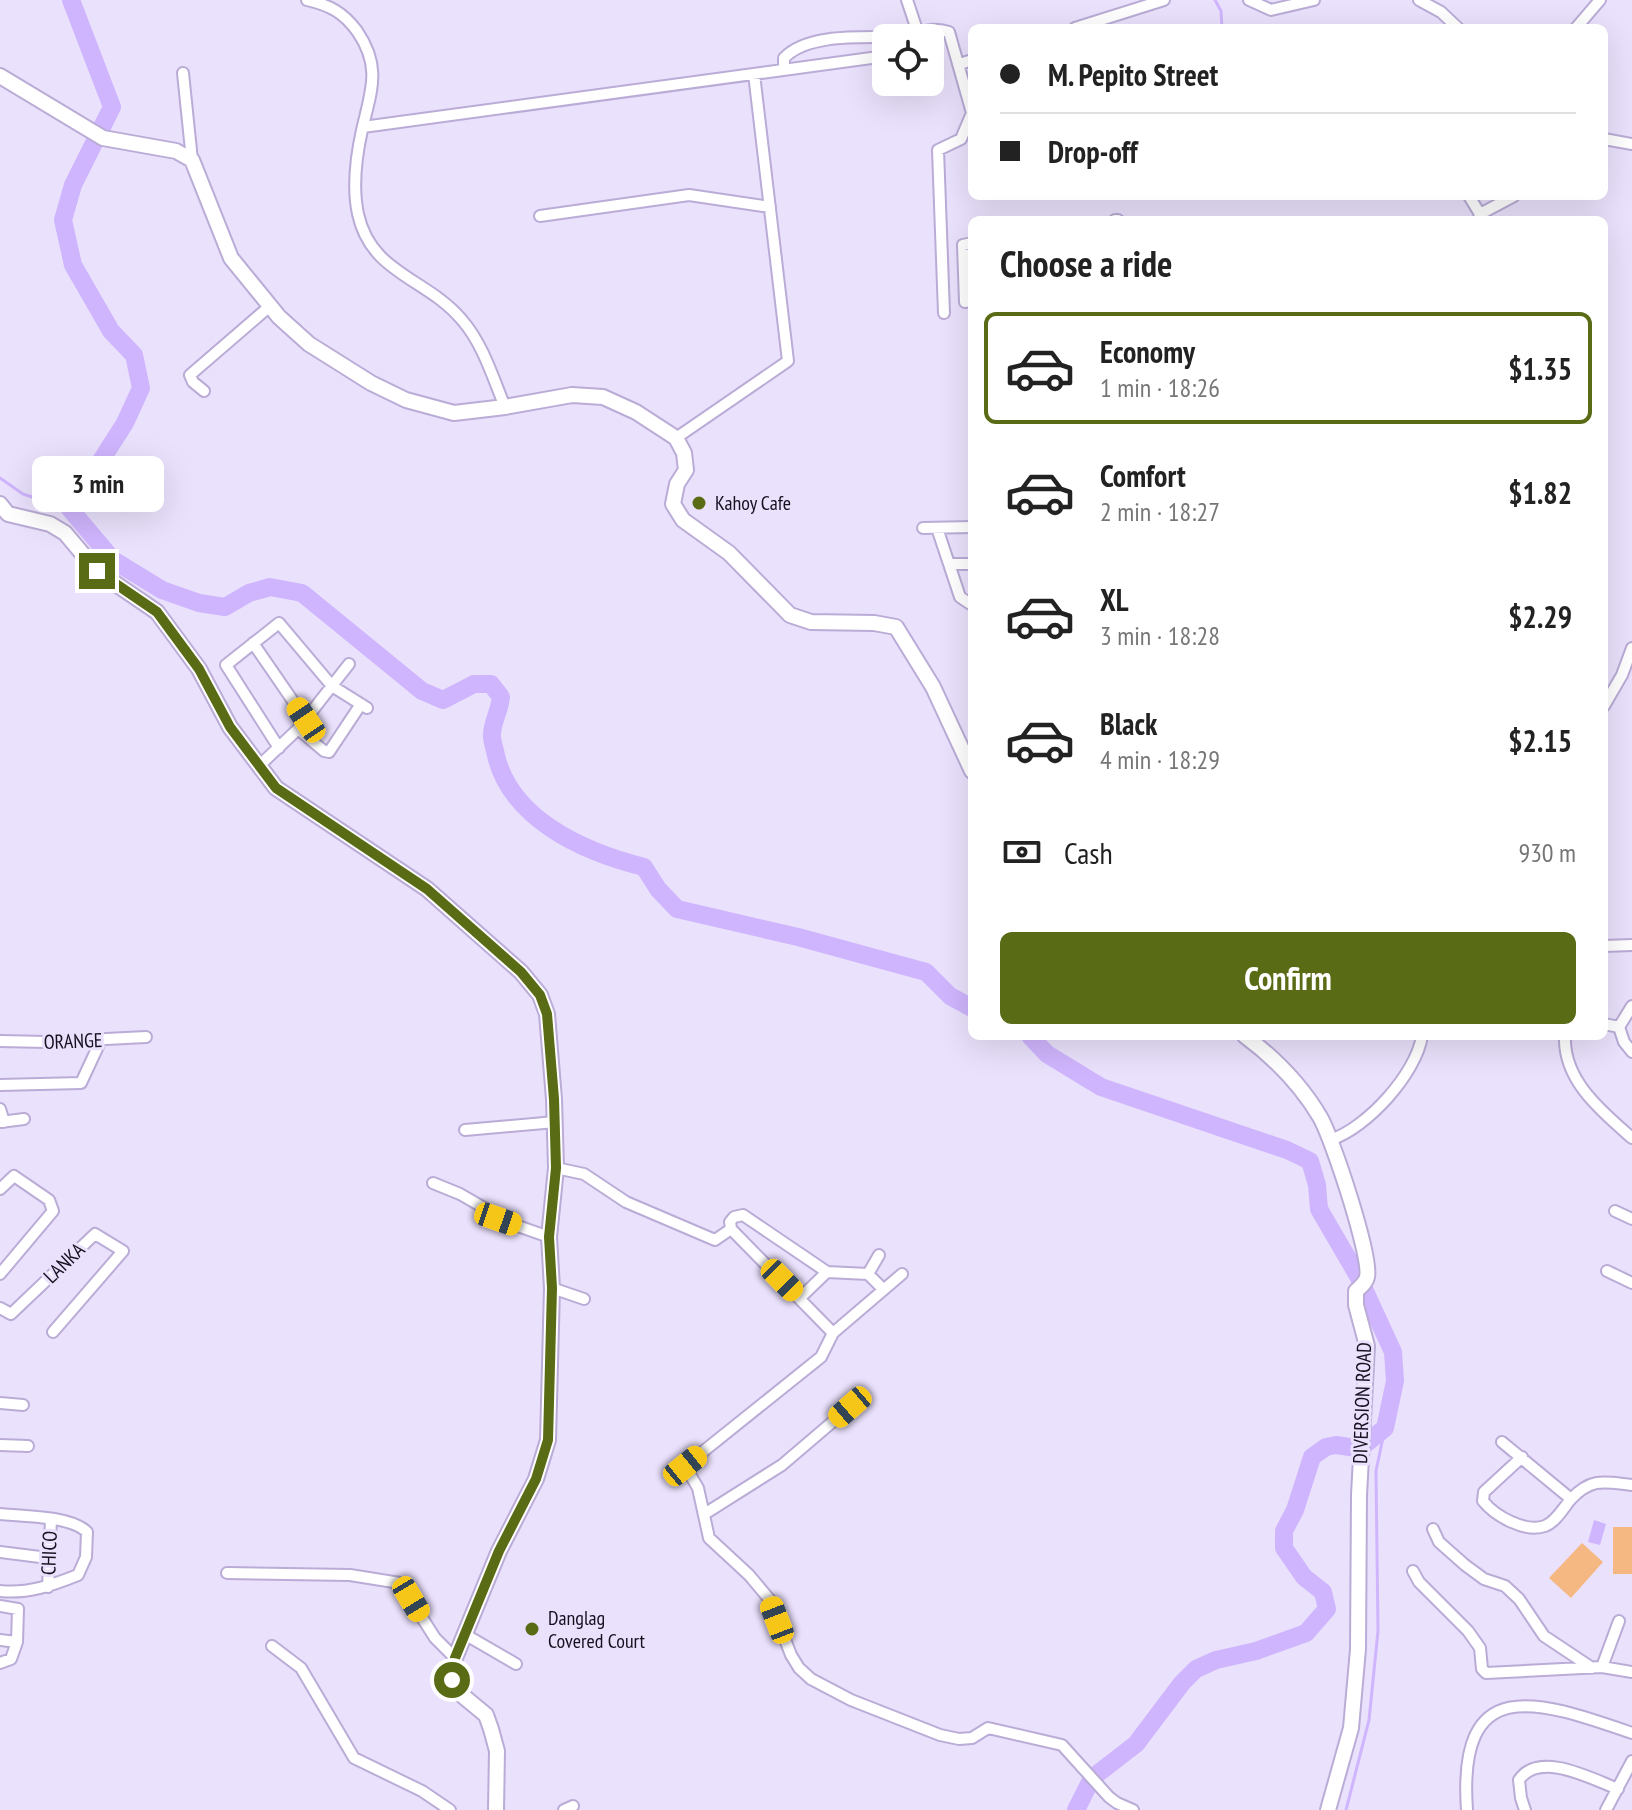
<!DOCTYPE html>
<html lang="en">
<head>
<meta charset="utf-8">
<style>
  :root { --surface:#fff; --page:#f2f2f2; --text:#222; --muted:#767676; --line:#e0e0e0; --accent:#5a6b16 }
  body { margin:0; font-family:"PT Sans Narrow",sans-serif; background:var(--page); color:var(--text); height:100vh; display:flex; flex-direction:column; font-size:30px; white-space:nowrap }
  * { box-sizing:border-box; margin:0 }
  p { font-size:26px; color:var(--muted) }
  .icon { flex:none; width:44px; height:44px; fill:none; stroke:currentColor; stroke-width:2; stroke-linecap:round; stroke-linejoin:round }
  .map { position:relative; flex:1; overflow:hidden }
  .details { position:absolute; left:968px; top:216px; width:640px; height:824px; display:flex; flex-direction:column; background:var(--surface); border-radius:12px; box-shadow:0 8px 32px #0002 }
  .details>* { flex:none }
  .top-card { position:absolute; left:968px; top:24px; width:640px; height:176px; border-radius:12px; box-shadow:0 8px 32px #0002; display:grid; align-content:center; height:176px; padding:0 32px; background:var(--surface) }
  .fabs { position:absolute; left:872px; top:24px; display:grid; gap:16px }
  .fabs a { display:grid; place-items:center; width:72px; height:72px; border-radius:12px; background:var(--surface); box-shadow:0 8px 32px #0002; font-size:40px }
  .end { position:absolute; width:36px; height:36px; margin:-18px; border:10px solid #5a6b16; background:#fff; box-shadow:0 0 0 4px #fff }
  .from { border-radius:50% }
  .bubble { position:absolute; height:56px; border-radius:12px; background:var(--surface); box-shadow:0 8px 32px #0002; font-size:26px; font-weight:700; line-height:56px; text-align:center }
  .car { position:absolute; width:24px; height:48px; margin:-24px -12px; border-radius:10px; box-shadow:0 0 6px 2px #0007; background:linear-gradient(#f5c518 24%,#345 0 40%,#f5c518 0 76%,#345 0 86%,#f5c518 0) }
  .top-card b { display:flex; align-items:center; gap:28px; height:76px; font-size:30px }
  .top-card b+b { border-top:2px solid var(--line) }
  .top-card i { width:20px; height:20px; background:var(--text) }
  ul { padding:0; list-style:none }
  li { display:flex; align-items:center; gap:24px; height:112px; margin:0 16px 12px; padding:0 16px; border:4px solid transparent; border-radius:12px }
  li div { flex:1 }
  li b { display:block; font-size:30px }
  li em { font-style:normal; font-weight:700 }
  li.current { border-color:var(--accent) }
  li>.icon { width:72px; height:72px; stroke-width:1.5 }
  h2 { padding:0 32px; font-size:36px; line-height:96px }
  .pay { display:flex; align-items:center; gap:20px; height:88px; padding:0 32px; font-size:30px }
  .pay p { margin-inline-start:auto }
  .primary-button { display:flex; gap:16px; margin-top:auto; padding:16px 32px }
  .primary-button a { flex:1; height:92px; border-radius:12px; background:var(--accent); color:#fff; font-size:32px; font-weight:700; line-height:92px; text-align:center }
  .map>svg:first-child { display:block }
  .green { fill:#f6b883 }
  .water { fill:#cfb5fd }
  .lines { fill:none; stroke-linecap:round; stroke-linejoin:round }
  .stream { stroke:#cfb5fd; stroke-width:3 }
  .river { stroke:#cfb5fd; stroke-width:18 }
  .street-casing { stroke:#baacd6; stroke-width:14 }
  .secondary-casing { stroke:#baacd6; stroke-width:18 }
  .street { stroke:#fff; stroke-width:10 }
  .secondary { stroke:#fff; stroke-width:14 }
  .route { stroke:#5a6b16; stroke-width:10 }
  .poi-dot { fill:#5a6b16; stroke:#eae1fc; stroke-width:3 }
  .labels { text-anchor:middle; stroke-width:6; stroke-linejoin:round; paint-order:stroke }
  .poi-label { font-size:20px; fill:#16101f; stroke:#eae1fc; text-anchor:start }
  .street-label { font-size:20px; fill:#16101f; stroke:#eae1fc }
</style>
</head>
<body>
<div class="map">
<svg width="1632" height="1810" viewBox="0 0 1632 1810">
  <rect width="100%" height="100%" fill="#eae1fc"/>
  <!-- green -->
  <path class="green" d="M1613,1527H1632V1574H1613Z
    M1582,1543L1603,1562L1571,1598L1549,1578Z"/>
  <!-- water -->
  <path class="water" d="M1594,1520L1606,1524L1600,1545L1588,1542Z"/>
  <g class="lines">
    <!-- stream -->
    <path class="stream" d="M1215,0L1221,11L1222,28
      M0,478L23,494L70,509
      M1346,1810L1369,1720L1378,1631L1376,1471L1385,1428"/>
    <!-- river -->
    <path class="river" d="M71,0L112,107L73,185L63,220L73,265L111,331L134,355L141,388L125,423L70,509L113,560L162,590L199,603L225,607L249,593L270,587L302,593L422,691L443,700L474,684H491L501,697C500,709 493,721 492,733C491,738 494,746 495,751C508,819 584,852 644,867L658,889L677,909L798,937L926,972L950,996L972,1008
      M1030,1036L1047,1054L1101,1087L1287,1150L1310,1161L1317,1185L1319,1209L1358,1276L1393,1352L1395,1381L1385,1428L1363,1446
      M1076,1810L1092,1778L1136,1744L1182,1683L1196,1669L1216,1660L1256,1651L1306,1633L1327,1609L1323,1592L1304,1577L1284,1548V1531L1295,1510L1312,1457L1326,1447L1336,1445L1356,1448"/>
    <defs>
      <path id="street" d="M307,0C329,5 343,12 357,31C382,67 371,91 362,130C356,157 352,186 358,214C371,274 427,278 462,320C483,344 493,378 505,407
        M907,0L918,33
        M1249,0L1271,10L1314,0
        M1419,0L1441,12L1458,28
        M1075,28L1164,0
        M1576,28L1600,0
        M960,64L972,60
        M784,70V58C809,32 867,38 900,37C920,36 929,25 949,32L972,113L961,139L938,150L944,313
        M183,73L192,160
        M363,127L886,56
        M1604,139L1632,144
        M1469,196L1480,214L1479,218
        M1480,214L1514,196
        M540,216L689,195L770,207
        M1115,220H1118
        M972,243L963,245L965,302L972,301
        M204,391L193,382L190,375L270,306
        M676,438L788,361L754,74
        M923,528L972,527
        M937,528L960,597L972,605
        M949,564H972
        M253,643L306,720
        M1604,706L1622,675L1632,648
        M298,729L324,751L329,752L361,704
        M279,748L226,665L279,623L332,686L367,708
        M260,765L298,729L349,664
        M1604,946L1632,945
        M1632,1006L1619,1027L1624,1042L1632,1052
        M1604,1024L1619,1027
        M1565,1036C1563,1080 1601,1111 1632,1138
        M0,1041L47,1042L146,1037
        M0,1085L81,1083L101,1040
        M0,1109L4,1122
        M0,1122L24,1119
        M465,1130L555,1122
        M1330,1140C1367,1128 1416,1074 1422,1036
        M556,1168L584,1174L626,1202L715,1240L731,1229L730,1222L734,1217L743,1215L827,1272L868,1274L883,1289
        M433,1183L460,1194L486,1209L498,1219L549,1237
        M0,1189L14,1176L49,1200L53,1211L0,1274
        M1615,1211L1632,1219
        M731,1229L833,1333L902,1274
        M1607,1271L1632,1283
        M868,1274L879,1255
        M552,1288L584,1299
        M800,1298L827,1272
        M0,1308L11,1314L95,1234L123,1251L53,1332
        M833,1333L821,1357L685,1466L698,1488L709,1538L749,1575L770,1600L791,1655L799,1668L811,1679L851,1700L940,1735L959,1739L972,1738L988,1728L1062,1745L1109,1797L1117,1803L1133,1810
        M0,1403L23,1405
        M1502,1442L1571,1499C1592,1477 1605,1482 1632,1485
        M0,1445L28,1446
        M1522,1457L1484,1492L1483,1501C1495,1516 1525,1533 1545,1526C1556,1522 1564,1507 1571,1499
        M706,1513L782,1465L850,1407
        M0,1514C23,1516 71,1516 87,1532L86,1557L78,1575C53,1585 28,1594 0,1591
        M1433,1529L1439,1542L1465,1565L1484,1579L1505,1586L1519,1599L1544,1636L1592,1668
        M0,1552L48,1558
        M1413,1571L1419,1582L1468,1631L1480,1648L1482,1669L1486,1673L1602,1667L1632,1672
        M227,1573L350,1575L400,1583L435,1638L455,1658
        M48,1587L51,1519
        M0,1606L18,1609L17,1642L11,1659L0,1663
        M466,1635L516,1664
        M0,1640L17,1642
        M272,1646L301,1668L354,1758L422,1791L450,1810
        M1602,1667L1619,1621
        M564,1810L573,1806
        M1467,1810C1457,1671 1539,1701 1632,1733
        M1525,1810L1521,1798L1519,1780C1539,1750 1592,1779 1618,1789
        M1606,1810L1632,1761"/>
      <path id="secondary" d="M0,76L103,138L176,151L192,160L231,258L279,317L309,344L371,383L406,400L454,413L505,407L572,395L603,397L636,412L676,438L684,453L686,470L677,484L673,504L683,520L729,553L790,615L811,622L874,623L896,627L933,687L972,771
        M0,504L8,514L50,524L65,533L97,571L157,612L199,669L230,727L276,788L427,889L521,972L540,995L547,1014L554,1099L556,1168L549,1237L552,1288L548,1440L536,1479L499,1551L455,1658L452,1680L457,1691L486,1715L491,1729L497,1751L496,1810
        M1245,1036C1276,1059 1301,1085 1320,1117C1332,1137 1372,1258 1367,1277C1366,1283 1360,1287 1356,1291V1305L1367,1346L1359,1495L1358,1649L1351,1728L1328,1810"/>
    </defs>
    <!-- street casing -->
    <use href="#street" class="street-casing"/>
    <!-- secondary casing -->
    <use href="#secondary" class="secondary-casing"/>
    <!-- street -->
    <use href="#street" class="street"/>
    <!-- secondary -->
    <use href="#secondary" class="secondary"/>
  </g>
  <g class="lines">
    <!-- route -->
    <path class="route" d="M97,571L157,612L199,669L230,727L276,788L427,889L521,972L540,995L547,1014L554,1099L556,1168L549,1237L552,1288L548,1440L536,1479L499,1551L455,1658L452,1680"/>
  </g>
  <!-- markers -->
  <g class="poi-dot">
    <circle cx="699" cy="503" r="8"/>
    <circle cx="532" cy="1629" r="8"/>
  </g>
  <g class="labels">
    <!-- poi labels -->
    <g class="poi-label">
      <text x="715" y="510">Kahoy Cafe</text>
      <text x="548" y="1625">Danglag<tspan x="548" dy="23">Covered Court</tspan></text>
    </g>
    <!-- street labels -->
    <g class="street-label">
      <text transform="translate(73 1041) rotate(-2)" y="7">ORANGE</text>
      <text transform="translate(64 1263) rotate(-44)" y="7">LANKA</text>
      <text transform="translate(1362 1403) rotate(-88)" y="7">DIVERSION ROAD</text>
      <text transform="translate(49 1553) rotate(-88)" y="7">CHICO</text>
    </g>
  </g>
</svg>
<div class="fabs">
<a><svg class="icon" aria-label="locate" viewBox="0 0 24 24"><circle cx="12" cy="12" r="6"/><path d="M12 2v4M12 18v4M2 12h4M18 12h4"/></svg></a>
</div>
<i class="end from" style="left:452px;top:1680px"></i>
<i class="end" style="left:97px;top:571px"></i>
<div class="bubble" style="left:32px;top:456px;width:132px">3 min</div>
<i class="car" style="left:306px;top:720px;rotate:326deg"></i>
<i class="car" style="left:498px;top:1219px;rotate:109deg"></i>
<i class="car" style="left:782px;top:1280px;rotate:135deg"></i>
<i class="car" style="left:850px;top:1407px;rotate:229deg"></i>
<i class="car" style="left:685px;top:1466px;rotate:51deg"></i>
<i class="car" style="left:411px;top:1599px;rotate:149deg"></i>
<i class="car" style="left:777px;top:1620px;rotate:339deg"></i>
<div class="top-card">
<b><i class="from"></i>M. Pepito Street</b>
<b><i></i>Drop-off</b>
</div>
<section class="details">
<h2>Choose a ride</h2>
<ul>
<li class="current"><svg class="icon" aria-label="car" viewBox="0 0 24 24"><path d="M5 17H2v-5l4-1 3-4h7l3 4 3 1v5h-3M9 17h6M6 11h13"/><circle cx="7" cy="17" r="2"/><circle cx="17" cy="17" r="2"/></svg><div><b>Economy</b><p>1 min · 18:26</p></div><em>$1.35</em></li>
<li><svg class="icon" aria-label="car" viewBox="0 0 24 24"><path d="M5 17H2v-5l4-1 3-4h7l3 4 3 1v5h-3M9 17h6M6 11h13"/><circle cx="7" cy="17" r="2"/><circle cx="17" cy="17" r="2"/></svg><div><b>Comfort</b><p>2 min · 18:27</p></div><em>$1.82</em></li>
<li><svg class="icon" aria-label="car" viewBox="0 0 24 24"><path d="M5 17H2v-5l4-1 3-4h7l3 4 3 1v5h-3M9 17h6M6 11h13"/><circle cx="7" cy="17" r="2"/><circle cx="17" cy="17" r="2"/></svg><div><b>XL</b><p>3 min · 18:28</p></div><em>$2.29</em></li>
<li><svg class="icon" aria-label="car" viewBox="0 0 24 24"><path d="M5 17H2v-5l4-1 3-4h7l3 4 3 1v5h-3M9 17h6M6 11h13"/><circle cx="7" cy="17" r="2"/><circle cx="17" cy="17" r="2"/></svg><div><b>Black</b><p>4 min · 18:29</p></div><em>$2.15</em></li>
</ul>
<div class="pay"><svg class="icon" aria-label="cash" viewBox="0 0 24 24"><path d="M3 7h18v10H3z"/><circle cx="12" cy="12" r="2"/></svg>Cash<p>930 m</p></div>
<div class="primary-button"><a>Confirm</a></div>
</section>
</div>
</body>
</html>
